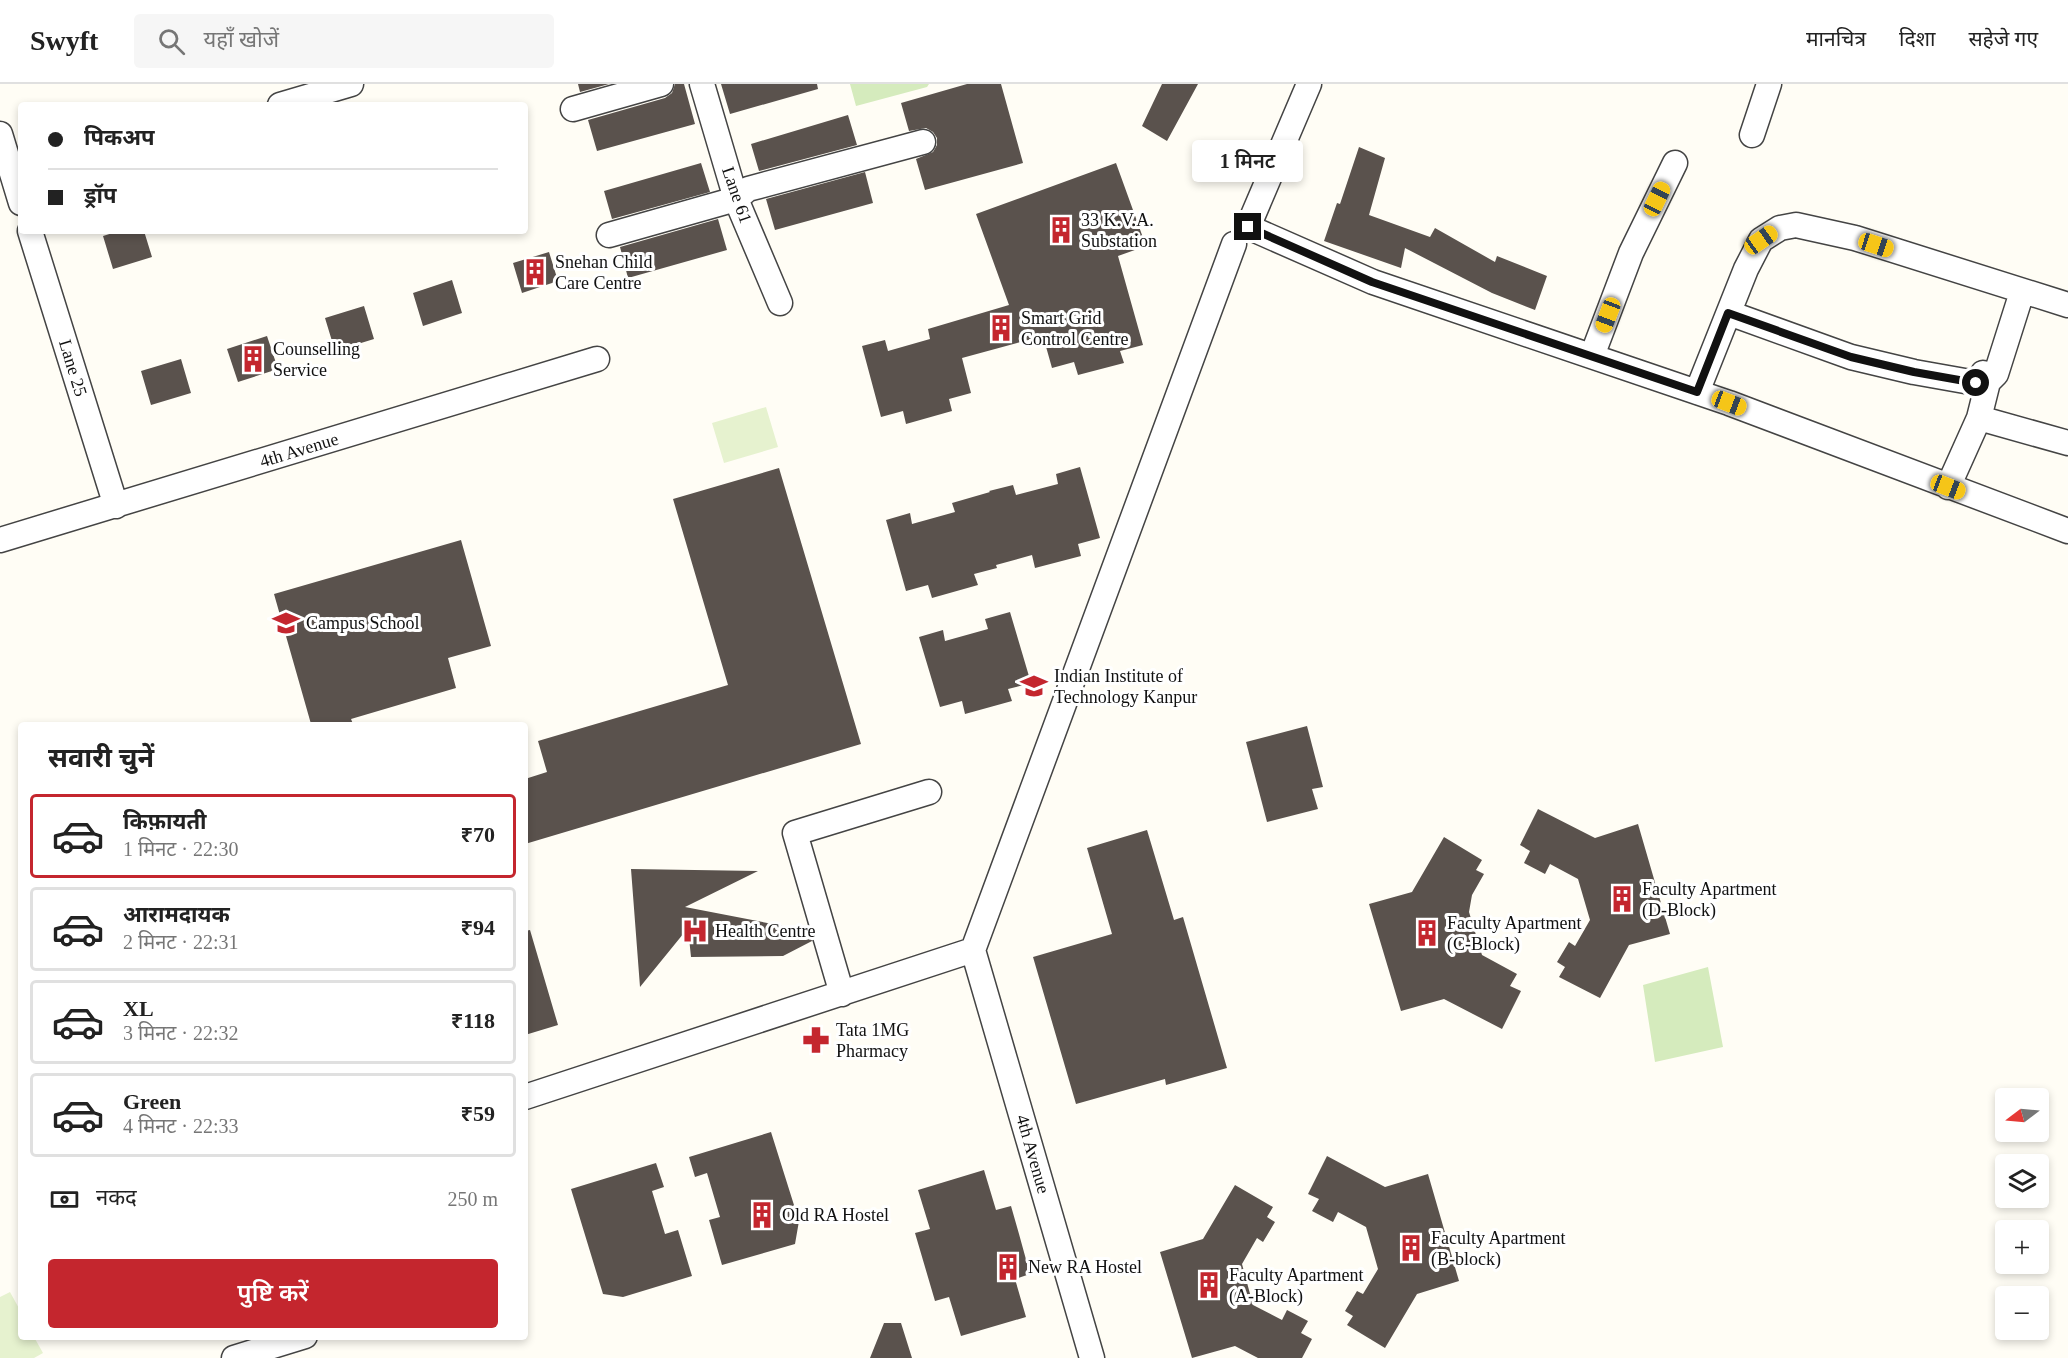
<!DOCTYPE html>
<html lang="hi">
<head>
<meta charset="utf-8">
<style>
  :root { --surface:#fff; --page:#f6f6f6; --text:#222; --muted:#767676; --line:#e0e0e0; --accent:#c4262e }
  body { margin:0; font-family:"Times New Roman","Noto Sans Devanagari",serif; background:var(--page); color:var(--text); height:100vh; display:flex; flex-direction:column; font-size:22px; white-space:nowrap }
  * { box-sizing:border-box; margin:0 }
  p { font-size:20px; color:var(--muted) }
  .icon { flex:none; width:33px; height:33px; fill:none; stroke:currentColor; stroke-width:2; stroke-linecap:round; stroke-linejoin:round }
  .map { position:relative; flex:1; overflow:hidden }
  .sheet { position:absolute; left:18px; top:638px; width:510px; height:618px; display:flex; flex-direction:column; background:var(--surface); border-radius:6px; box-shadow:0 3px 9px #0003 }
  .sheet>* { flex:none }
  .hud { position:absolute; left:18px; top:18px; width:510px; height:132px; border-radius:6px; box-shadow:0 3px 9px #0003; display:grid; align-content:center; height:132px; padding:0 30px; background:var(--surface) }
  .needle { width:39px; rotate:254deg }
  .tools { position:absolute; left:1995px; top:1004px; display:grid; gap:12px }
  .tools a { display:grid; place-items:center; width:54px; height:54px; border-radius:6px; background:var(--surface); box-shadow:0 3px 9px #0003; font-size:30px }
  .end { position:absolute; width:27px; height:27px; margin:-14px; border:8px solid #111; background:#fff; box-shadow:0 0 0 3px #fff }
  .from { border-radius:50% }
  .bubble { position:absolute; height:42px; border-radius:6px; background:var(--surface); box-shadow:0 3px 9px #0003; font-size:20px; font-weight:600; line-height:42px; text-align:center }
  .car { position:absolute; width:18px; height:36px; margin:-18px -9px; border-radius:8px; box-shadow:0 0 4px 2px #0007; background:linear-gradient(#f5c518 24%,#345 0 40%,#f5c518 0 76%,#345 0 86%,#f5c518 0) }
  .hud b { display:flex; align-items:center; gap:21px; height:57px; font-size:22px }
  .hud b+b { border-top:2px solid var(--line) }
  .hud i { width:15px; height:15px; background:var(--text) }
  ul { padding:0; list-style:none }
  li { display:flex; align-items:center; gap:18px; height:84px; margin:0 12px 9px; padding:0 18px; border:3px solid var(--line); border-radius:6px }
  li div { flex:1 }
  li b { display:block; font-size:22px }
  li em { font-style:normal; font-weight:600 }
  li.active { border-color:var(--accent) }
  li>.icon { width:54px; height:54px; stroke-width:1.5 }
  h2 { padding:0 30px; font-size:27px; line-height:72px }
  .pay { display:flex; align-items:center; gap:15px; height:66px; padding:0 30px; font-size:22px }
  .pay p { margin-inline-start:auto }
  .primary-button { display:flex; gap:12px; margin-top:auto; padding:12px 30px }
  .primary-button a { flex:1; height:69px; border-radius:6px; background:var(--accent); color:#fff; font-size:24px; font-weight:600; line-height:69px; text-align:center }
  header { display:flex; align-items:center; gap:36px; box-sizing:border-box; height:84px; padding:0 30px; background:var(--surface); border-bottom:2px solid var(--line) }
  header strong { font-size:28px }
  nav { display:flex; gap:33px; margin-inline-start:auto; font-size:21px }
  .search { width:420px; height:54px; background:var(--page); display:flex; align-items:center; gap:15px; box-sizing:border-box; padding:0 21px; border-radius:6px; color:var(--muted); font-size:22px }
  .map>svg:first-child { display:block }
  .green { fill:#d5ebbd }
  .pitch { fill:#e6f2cf }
  .building { fill:#5a524d }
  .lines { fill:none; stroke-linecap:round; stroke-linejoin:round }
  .street-casing { stroke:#444; stroke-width:27 }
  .street { stroke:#fff; stroke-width:24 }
  .route { stroke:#111; stroke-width:8 }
  .labels { text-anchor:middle; stroke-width:6; stroke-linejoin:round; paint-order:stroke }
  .street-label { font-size:18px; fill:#111; stroke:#fff }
  .poi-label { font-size:18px; fill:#111; stroke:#fff; text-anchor:start }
</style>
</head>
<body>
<header>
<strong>Swyft</strong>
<div class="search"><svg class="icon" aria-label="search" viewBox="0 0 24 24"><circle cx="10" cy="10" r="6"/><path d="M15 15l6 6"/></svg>यहाँ खोजें</div>
<nav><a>मानचित्र</a><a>दिशा</a><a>सहेजे गए</a></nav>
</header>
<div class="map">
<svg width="2068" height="1274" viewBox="0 0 2068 1274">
  <rect width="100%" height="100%" fill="#fffdf5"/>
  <!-- green -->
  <path class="green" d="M850,0H929L927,3L856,22Z
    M1708,883L1723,963L1655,978L1643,901Z"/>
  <!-- pitch -->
  <path class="pitch" d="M766,323L778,363L724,379L712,339Z
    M10,1208L21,1228V1252L34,1253L43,1269L34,1274H0V1213Z"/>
  <!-- building -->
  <path class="building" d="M578,0H609L580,8Z
    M675,0H684L695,40L597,67L588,36L665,14L672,9Z
    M721,0H817L818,5L730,30Z
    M967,0H1001L1023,79L925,106L916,75L933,68L937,61V54L933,48L926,44L909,47L901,19Z
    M1162,0H1198L1167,57L1142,42Z
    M848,31L857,61L759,87L751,60Z
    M1359,63L1385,74L1369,131L1430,153L1435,144L1495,178L1497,172L1547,192L1535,226L1492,209L1405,164L1401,184L1324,157L1337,119L1340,120Z
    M701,79L710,108L612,135L604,107Z
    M1116,79L1146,162L1118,172L1143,261L1120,267L1124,279L1078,291L1074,278L1052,284L1043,252L962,274L971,309L949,315L952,327L906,340L903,327L881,333L862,262L885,256L888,267L930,255L928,245L1009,221L976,130Z
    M865,88L873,119L775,146L766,115Z
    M718,135L727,166L628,194L620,163Z
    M119,147H144L152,173L113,185L103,152Z
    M549,168L558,197L522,209L513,179Z
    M452,196L462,229L423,242L413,209Z
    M364,222L374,255L335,267L325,234Z
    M267,252L278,285L238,298L227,265Z
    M181,275L191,309L151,321L141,287Z
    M1080,383L1100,454L1078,460L1081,472L1035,484L1032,471L996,481L997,484L974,490L978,501L932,514L928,501L906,507L886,436L910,429L912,440L955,428L952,419L990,408L989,407L1013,401L1016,411L1058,400L1056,390Z
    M779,384L861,660L525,760V695L547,688L538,657L728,601L673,415Z
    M461,456L491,562L448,574L456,604L351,635L353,640H311L274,510Z
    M1010,528L1031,599L1008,605L1012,617L965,630L962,617L940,623L919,553L943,546L945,557L988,545L985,535Z
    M1307,642L1323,703L1312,705L1318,725L1267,738L1246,658Z
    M1538,725L1595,754L1638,740L1670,850L1629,861L1600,914L1559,893L1565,883L1557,878L1569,858L1575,862L1590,836L1578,795L1550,780L1545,790L1524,779L1530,767L1520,761Z
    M1147,746L1174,836L1183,833L1227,984L1166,1001L1165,995L1076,1020L1033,873L1112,850L1087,764Z
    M1444,753L1482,776L1476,786L1484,790L1472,811L1469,828L1482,871L1517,890L1510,902L1521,907L1502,945L1444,915L1401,927L1369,820L1412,808Z
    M631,785L758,787L685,823L809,847L812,857L783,872L691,873L688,844L640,903Z
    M530,846L558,941L525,951V847Z
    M771,1048L799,1137L795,1160L722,1181L709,1136L720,1133L707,1089L695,1093L689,1073Z
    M1327,1072L1385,1103L1428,1090L1459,1197L1417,1210L1385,1264L1347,1241L1353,1232L1345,1227L1357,1207L1363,1210L1378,1185L1366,1143L1338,1128L1333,1138L1312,1127L1319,1115L1308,1110Z
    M656,1079L664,1103L652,1107L665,1150L678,1146L692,1192L623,1213L603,1210L571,1105Z
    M984,1086L996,1126L1011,1122L1019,1150L1030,1190L1015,1195L1026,1233L961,1252L949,1213L935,1217L915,1149L930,1145L918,1106Z
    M1235,1101L1273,1123L1267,1133L1275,1138L1263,1158L1257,1154L1242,1180L1253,1221L1282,1236L1287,1226L1308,1237L1301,1249L1312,1255L1302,1274H1258L1235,1262L1192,1274L1160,1168L1203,1155Z
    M884,1239H901L912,1274H870Z"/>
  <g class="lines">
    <defs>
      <path id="street" d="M702,0L736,115L780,219
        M1309,0L1248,143L1373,198L1729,319L2068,447
        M280,21L351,0
        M573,25L661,0
        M0,50L21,119
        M1752,51L1769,0
        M30,147L116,422
        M609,151L736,115L748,105L923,58
        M1729,229L1851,273L1914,288L1976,299L1988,298L1996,290L2022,208
        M1592,272L1631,169L1675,79
        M1697,308L1746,185L1761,156L1780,144L1796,141L1855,154L2068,221
        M1979,334L2068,359
        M1948,403L1979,334L1988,298L1983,289
        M0,456L597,275
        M973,866L1234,160
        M973,866L1092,1274
        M842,910L795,749L929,708
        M525,1013L973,866
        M234,1274L305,1252"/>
    </defs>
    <!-- street casing -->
    <use href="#street" class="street-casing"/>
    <!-- street -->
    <use href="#street" class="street"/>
  </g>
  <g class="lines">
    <!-- route -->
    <path class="route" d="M1248,143L1372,198L1697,308L1728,229L1851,273L1914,288L1976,299"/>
  </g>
  <!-- icons -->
  <defs>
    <symbol id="building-bare" viewBox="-9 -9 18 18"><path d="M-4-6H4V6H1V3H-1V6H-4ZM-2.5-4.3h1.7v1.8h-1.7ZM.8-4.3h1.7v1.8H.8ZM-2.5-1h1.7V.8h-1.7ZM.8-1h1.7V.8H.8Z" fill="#c4262e" stroke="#fff" stroke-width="2.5" paint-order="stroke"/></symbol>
    <symbol id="school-bare" viewBox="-9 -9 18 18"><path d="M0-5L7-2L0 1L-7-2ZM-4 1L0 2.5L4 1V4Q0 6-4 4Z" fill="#c4262e" stroke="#fff" stroke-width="2.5" paint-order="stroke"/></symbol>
    <symbol id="university-bare" viewBox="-9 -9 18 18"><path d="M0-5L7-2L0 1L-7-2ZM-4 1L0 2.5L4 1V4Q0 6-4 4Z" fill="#c4262e" stroke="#fff" stroke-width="2.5" paint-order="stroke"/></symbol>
    <symbol id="hospital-bare" viewBox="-9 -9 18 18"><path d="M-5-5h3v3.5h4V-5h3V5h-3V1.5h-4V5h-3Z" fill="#c4262e" stroke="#fff" stroke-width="2.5" paint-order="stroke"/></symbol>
    <symbol id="pharmacy-bare" viewBox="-9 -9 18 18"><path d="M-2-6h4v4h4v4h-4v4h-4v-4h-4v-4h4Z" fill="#c4262e" stroke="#fff" stroke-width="2.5" paint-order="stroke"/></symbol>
  </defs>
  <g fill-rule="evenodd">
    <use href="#building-bare" x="1042" y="127" width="38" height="38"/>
    <use href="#building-bare" x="516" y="169" width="38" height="38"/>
    <use href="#building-bare" x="982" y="225" width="38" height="38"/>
    <use href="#building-bare" x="234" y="256" width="38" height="38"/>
    <use href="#school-bare" x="267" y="520" width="38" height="38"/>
    <use href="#university-bare" x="1015" y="583" width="38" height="38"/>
    <use href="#building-bare" x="1603" y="796" width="38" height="38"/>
    <use href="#hospital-bare" x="676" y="828" width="38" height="38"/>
    <use href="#building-bare" x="1408" y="830" width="38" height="38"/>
    <use href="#pharmacy-bare" x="797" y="937" width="38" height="38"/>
    <use href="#building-bare" x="743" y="1112" width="38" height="38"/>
    <use href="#building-bare" x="1392" y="1145" width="38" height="38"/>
    <use href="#building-bare" x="989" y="1164" width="38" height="38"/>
    <use href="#building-bare" x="1190" y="1182" width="38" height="38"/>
  </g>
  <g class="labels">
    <!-- street labels -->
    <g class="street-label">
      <text transform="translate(737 111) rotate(71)" y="6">Lane 61</text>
      <text transform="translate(73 284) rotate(73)" y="6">Lane 25</text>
      <text transform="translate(299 366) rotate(-17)" y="6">4th Avenue</text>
      <text transform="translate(1033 1070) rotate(74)" y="6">4th Avenue</text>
    </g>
    <!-- poi labels -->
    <g class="poi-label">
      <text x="1081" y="142">33 K.V.A.<tspan x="1081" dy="21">Substation</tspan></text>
      <text x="555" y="184">Snehan Child<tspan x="555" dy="21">Care Centre</tspan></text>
      <text x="1021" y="240">Smart Grid<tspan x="1021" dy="21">Control Centre</tspan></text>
      <text x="273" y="271">Counselling<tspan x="273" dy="21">Service</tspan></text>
      <text x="306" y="545">Campus School</text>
      <text x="1054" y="598">Indian Institute of<tspan x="1054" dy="21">Technology Kanpur</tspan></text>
      <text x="1642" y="811">Faculty Apartment<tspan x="1642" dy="21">(D-Block)</tspan></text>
      <text x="1447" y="845">Faculty Apartment<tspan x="1447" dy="21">(C-Block)</tspan></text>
      <text x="715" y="853">Health Centre</text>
      <text x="836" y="952">Tata 1MG<tspan x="836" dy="21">Pharmacy</tspan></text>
      <text x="782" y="1137">Old RA Hostel</text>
      <text x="1431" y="1160">Faculty Apartment<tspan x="1431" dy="21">(B-block)</tspan></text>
      <text x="1028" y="1189">New RA Hostel</text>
      <text x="1229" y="1197">Faculty Apartment<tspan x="1229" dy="21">(A-Block)</tspan></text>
    </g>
  </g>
</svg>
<div class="tools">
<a><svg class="needle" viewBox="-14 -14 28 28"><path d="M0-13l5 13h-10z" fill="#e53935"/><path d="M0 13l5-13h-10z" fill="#767676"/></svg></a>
<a><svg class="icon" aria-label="layers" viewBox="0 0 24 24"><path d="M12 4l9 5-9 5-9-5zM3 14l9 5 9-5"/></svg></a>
<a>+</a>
<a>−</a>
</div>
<i class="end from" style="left:1976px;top:299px"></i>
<i class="end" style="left:1248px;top:143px"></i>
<div class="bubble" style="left:1192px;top:56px;width:111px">1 मिनट</div>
<i class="car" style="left:1657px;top:115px;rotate:26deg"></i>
<i class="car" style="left:1761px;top:156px;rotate:55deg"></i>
<i class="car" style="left:1876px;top:161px;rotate:108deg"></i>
<i class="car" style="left:1608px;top:231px;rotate:201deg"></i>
<i class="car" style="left:1729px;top:319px;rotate:111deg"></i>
<i class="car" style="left:1948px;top:403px;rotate:111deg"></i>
<div class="hud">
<b><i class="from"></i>पिकअप</b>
<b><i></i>ड्रॉप</b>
</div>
<section class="sheet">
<h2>सवारी चुनें</h2>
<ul>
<li class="active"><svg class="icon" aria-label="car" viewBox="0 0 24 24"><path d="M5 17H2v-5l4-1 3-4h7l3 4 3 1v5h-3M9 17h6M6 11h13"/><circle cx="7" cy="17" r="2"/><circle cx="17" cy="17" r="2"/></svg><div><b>किफ़ायती</b><p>1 मिनट · 22:30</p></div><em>₹70</em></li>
<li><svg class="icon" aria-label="car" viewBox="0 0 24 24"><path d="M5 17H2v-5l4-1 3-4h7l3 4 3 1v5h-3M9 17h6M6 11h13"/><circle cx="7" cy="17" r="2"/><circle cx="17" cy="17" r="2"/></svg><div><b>आरामदायक</b><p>2 मिनट · 22:31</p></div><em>₹94</em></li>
<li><svg class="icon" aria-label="car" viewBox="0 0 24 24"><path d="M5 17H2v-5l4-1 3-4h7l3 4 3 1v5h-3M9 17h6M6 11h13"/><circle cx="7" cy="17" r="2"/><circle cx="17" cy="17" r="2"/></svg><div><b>XL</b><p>3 मिनट · 22:32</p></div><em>₹118</em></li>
<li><svg class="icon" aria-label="car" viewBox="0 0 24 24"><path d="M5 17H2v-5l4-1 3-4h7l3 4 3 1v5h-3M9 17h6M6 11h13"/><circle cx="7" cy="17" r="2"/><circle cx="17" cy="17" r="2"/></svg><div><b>Green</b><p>4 मिनट · 22:33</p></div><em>₹59</em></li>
</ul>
<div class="pay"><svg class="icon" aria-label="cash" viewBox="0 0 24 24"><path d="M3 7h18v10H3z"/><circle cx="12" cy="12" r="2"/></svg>नकद<p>250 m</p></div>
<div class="primary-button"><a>पुष्टि करें</a></div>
</section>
</div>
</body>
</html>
